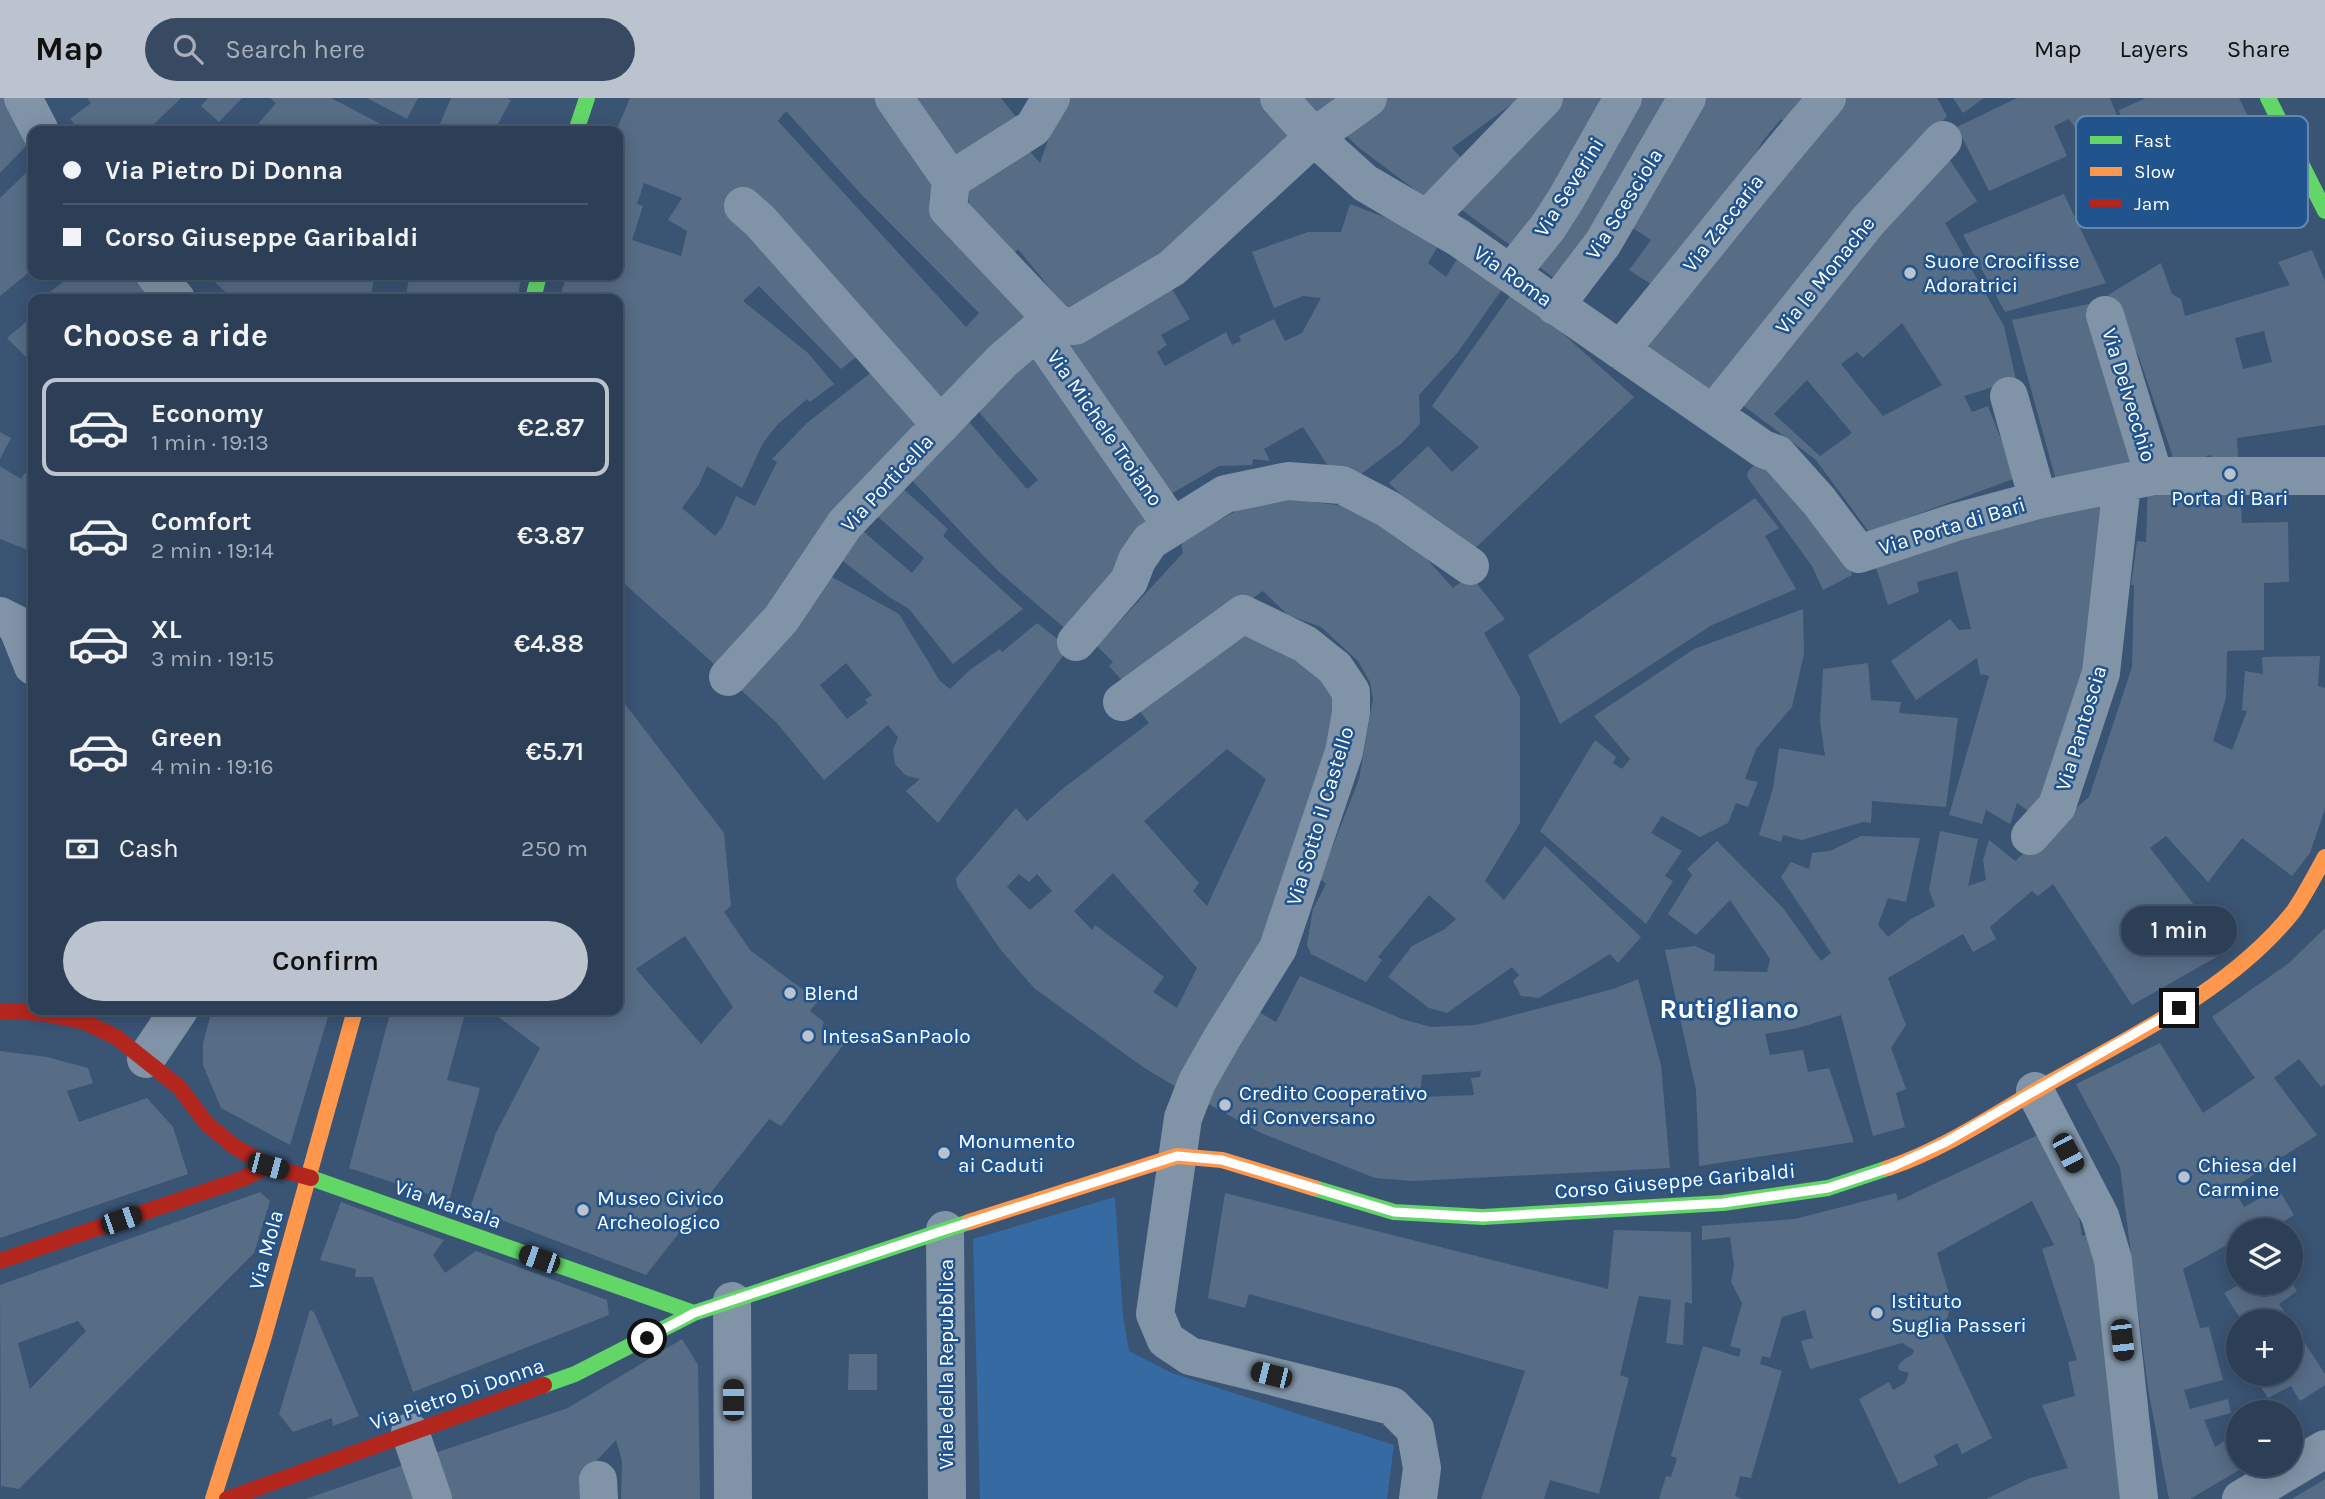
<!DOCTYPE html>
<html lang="en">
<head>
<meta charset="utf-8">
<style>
  :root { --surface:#2c3f57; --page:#384a61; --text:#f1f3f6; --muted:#a6afba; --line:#48586d; --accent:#bac3ce }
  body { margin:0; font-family:Karla,sans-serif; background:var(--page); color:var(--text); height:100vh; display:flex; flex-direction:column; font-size:26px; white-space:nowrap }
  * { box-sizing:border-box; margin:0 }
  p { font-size:23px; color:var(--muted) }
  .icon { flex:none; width:38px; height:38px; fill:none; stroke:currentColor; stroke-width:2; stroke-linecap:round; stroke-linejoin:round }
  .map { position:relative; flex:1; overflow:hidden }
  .panel { position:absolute; left:28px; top:196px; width:595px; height:721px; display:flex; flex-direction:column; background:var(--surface); border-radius:14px; box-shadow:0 4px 18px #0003,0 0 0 2px var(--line) }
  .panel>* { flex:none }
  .banner { position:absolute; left:28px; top:28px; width:595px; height:154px; border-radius:14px; box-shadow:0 4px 18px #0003,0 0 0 2px var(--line); display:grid; align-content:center; height:154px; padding:0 35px; background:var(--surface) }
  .buttons { position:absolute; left:2226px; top:1120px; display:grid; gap:14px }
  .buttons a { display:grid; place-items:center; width:77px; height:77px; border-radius:50%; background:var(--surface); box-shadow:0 4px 18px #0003,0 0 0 2px var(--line); font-size:35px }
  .end { position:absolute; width:32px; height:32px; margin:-16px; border:9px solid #fff; background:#111; box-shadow:0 0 0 4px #111 }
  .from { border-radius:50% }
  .bubble { position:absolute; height:49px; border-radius:24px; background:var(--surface); box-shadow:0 4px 18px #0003,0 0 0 2px var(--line); font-size:23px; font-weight:600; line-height:49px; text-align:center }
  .car { position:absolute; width:21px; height:42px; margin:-21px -10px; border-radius:9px; box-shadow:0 0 5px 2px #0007; background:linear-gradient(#222 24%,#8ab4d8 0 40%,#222 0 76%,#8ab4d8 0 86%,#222 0) }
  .banner b { display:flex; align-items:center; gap:24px; height:66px; font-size:26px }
  .banner b+b { border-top:2px solid var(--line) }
  .banner i { width:18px; height:18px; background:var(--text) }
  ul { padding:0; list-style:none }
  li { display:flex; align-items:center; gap:21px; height:98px; margin:0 14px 10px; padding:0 21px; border:4px solid transparent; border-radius:14px }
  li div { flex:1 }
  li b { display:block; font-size:26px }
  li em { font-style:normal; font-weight:600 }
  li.on { border-color:var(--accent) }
  li>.icon { width:63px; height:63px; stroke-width:1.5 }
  h2 { padding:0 35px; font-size:32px; line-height:84px }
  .pay { display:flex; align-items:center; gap:18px; height:77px; padding:0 35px; font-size:26px }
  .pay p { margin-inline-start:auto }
  .cta { display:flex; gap:14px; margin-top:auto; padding:14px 35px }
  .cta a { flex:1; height:80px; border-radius:42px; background:var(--accent); color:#111; font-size:28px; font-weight:600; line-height:80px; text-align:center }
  header { display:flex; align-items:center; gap:42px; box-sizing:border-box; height:98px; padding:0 35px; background:var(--accent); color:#111 }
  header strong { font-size:33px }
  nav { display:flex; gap:38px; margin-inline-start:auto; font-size:24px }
  .search { width:490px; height:63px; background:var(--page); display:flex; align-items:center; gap:18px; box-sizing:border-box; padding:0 24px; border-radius:38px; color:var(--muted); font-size:26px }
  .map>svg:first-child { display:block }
  .green { fill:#366aa2 }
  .building { fill:#576d86; fill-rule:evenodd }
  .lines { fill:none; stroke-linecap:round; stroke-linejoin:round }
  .street { stroke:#8194a7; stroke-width:38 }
  .fast { stroke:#63d668; stroke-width:16 }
  .slow { stroke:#ff974d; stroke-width:16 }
  .jam { stroke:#b3261e; stroke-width:16 }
  .route { stroke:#fff; stroke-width:9 }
  .poi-dot { fill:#bac3ce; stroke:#21538c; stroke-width:2.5 }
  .labels { text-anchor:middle; stroke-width:5; stroke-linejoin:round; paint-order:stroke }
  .street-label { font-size:21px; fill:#fff; stroke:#21538c }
  .poi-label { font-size:21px; fill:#fff; stroke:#21538c; text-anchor:start }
  .district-label { font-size:28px; font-weight:bold; fill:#fff; stroke:#21538c }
  .key { fill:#21538c; stroke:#6487ae; stroke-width:2 }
  .key-label { font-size:19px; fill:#fff }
</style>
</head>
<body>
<header>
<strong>Map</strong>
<div class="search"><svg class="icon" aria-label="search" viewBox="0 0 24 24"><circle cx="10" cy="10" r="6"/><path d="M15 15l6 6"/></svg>Search here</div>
<nav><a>Map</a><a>Layers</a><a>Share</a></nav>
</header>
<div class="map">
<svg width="2325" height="1401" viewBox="0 0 2325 1401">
  <rect width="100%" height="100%" fill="#3a5474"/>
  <!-- green -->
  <path class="green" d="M1115,1099L1123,1218L1129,1253L1172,1275L1394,1347L1387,1401H980L973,1141Z"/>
  <!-- building -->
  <path class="building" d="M0,0H16L33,41L0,75Z
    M87,0H181L154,26L160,33H80L70,21L91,5Z
    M208,0H242L219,24L201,8Z
    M270,0H331L394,33H252L276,5Z
    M367,0H418L407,21Z
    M451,0H507L511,2L494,33H437Z
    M630,0H881L944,90L929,101L986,169L1036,216L939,314L864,253L841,271L759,188L743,203L808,255L834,286L810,304L807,301L777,327L763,345L742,390L707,368L699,387L682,410L715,438L723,428L736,398L755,408L777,364L772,361L807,325L873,273L922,323L722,573L618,480V201H559L567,177H618L616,33ZM786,13L860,95L979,215L966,229L778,23ZM644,85L682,100L668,122L687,133L681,158L632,142L643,108L637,106Z
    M904,0H1001L1020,24L955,67Z
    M1063,0H1259L1296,34L1171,155L1075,221L1018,151L1007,162L971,121L966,81L1020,42L1040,65Z
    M1300,0H1345L1320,21Z
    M1383,0H1520L1452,50L1463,62L1427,101L1358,49L1339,30Z
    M1556,0H1606L1517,152L1455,107Z
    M1637,0H1678L1562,186L1534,165Z
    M1695,0H1818L1792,30L1781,21L1762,44L1738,91L1660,192L1629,172L1651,142L1621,122Z
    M1839,0H1937L1947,18L1858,115L1710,298L1642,247Z
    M1953,0H1984L1963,15Z
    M2017,0H2110L2118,20L2081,39L2069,21L2054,28L2067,58L1989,93L1957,29Z
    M2146,0H2239L2259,41L2141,92L2119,12Z
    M1949,61L1977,103L1945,125L2004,228L2016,282L1964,298L1972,314L1988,308L2016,380L1869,434L1816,362L1733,300ZM1902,225L1942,287L1883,318L1841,266L1857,254L1863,260ZM1807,282L1852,335L1820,358L1774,316Z
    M33,68V171L0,198V100Z
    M2064,96L2106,185L2005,214L1963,137Z
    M1350,106L1442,141L1428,165L1446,179L1461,155L1505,187L1458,254L1419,297L1420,326L1402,345L1352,383L1328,368L1303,329L1264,351L1270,363L1253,361L1252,367L1219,368L1166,399L1067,248L1168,184L1190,221L1161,237L1167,247L1157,254L1165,268L1226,234L1232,247L1241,243L1239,238L1274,221L1285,243L1302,235L1321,200L1303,198L1274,210L1252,154L1308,134H1341Z
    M2312,152L2325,183V327L2237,340L2242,425L2288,424L2289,484L2264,485V552L2227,553L2226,600L2213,643L2232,652L2247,613L2242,612L2245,573L2263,576L2262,559L2320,558L2318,588L2325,590V711L2310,755L2292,778L2242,740L2208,784L2166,738L2150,750L2229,852L2132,907L2053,786L2038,798L2032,793L1990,829L1996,841L1973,854L1963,836L1888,880L1906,927L1891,950L1906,991L1896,995L1905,1029L1873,1038L1841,917L1798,930L1765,936L1770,957L1803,952L1808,974L1829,970L1854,1044L1699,1068L1696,992L1665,852L1695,848L1715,857L1714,873L1767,874L1770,861L1730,802L1696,837L1668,816L1692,777L1687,771L1717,743L1783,810L1821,863L1831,855L1781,779L1791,764L1809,771L1812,755L1830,753L1861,738L1920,740L1906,804L1888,800L1878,827L1888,839L1911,821L1935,808L1929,792L1940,733L1978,741L1968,788L1986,782L1983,762L1989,742L2015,763L2089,699L2132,569L2134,487H2131L2137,443L2146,444L2148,387L2212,362L2211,357L2176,368L2139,259L2108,197L2161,165L2172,196L2181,201L2185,218L2290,187L2278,164ZM2264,233L2272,264L2243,271L2235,240Z
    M58,177H143L163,201H41L64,183Z
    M207,177H375L370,201H233Z
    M410,177H522L517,201H405Z
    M1514,192L1634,299L1466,459L1389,385L1428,348L1452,374L1479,349L1432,308Z
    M2094,205L2139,370L2057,386L2012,222Z
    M33,218V266L7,240Z
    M1035,243L1161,424L1068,533L998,473L906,376L963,317L1027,391L1038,382L972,306Z
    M0,334L11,340L0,361Z
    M1765,358L1846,451L1852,477L1823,492L1812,468L1747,379L1748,373Z
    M0,368L21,381L25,375L33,380V454L0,441Z
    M899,387L948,431L943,438L1023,511L953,566L909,511L889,499L834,456L857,428L912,475L924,460L874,415Z
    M1755,400L1779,430L1765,438L1796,491L1712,527L1560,626L1528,557Z
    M1289,401L1345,408L1414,447L1453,490L1470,477L1505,521L1484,535L1520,599V725L1485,783L1504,802L1545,748L1641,839L1618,865L1610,856L1539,900L1521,898L1513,883L1519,877L1512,869L1447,915L1429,910L1388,879L1412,848L1445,831L1456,821L1429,797L1378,859L1382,862L1366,884L1311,856L1307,847L1313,811L1326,786L1320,781L1359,681L1373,601L1370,584L1358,563L1321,529L1288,517L1263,493L1127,588L1109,568L1113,564L1097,548L1183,455L1181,443L1238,412Z
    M2107,405L2095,549L2041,722L2017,705L2010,726L1986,712L1982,726L1949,717L1989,578L1980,576L1977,560L1916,602L1891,563L1950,521L1959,532L1971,531L1957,473L1917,484L1919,494L1888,507L1874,463L1956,438Z
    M823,474L899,516L940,583L950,591L971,571L1000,551L1002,554L1037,525L1069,550L938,725L906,693L920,681L905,677L895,666L893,652L898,639L888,627L824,682L776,624L733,585ZM846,565L872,597L865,602L868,605L847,621L820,587Z
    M1803,511L1804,556L1792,609L1756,651L1745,681L1758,684L1748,709L1736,705L1728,725L1700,739L1662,718L1651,735L1682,753L1665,778L1673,783L1646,826L1540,733L1595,642L1616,659L1613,665L1622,671L1630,661L1594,618L1694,551Z
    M1258,525L1346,583L1276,812L1181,992L1143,969L1034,890L1000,851L957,788L956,780L1016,710L1027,723L1061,692L1149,625L1135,607ZM1227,651L1266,681L1207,808L1193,793L1199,785L1144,723ZM1113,775L1197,870L1177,910L1153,894L1164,879L1095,827L1092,832L1074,813ZM1019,776L1029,784L1037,776L1052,793L1030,812L1007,789Z
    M1868,565L1871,602L1901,604L1899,615L1958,620L1946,709L1872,703L1871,725L1863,724L1802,742L1783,737L1781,744L1759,737L1773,690L1779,650L1825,658L1820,623L1823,571Z
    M618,597L724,735L731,808L724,814L750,852L818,903L810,913L824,924L822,929L844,946L781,1028L769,1021L646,1177L470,1110L496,1035L540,950L489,912H618ZM685,838L733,909L701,946L636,871Z
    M2325,830V986L2321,989L2299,961L2274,980L2317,1037L2233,1090L2244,1109L2278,1090L2294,1117L2269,1132H2238V1141L2183,1171L2200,1230L2209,1229L2223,1282L2184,1292L2190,1311L2228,1301L2231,1315L2204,1322L2215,1349L2238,1334V1367H2259L2250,1372L2246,1368L2190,1401H2169L2148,1291L2120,1069L2076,986L2160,945L2203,1015L2255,980L2212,919L2289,865Z
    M1300,878L1402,921L1431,929L1476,927L1613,891L1638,881L1661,967L1670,1070L1413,1083L1375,1080L1261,1035L1205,1004L1254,911L1276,924ZM1481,973L1480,979L1471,980L1474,997L1420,999L1422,977Z
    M212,912H330L290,1047L221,1010L203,967V945Z
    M391,912H466L447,982L480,990L449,1103L349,1070Z
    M0,953L47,959L88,970L93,985L67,993L79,1024L147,1000L173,1029L188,1076L0,1140Z
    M2042,1035L2078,1112L2082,1138L2097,1133L2131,1401H1986L2030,1380L2068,1370L2042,1307L2075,1298L2068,1264L2077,1262L2042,1151L2054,1147L2032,1103L1937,1155L1952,1206L1942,1234L1992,1340L1962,1356L1957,1345L1934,1358L1938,1367L1899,1386L1859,1301L1889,1284L1893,1292L1905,1285L1909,1275L1899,1272L1898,1268L1904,1261L1912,1257L1914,1252L1902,1245L1810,1271L1801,1243L1813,1240L1805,1212L1782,1219L1770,1260L1762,1258L1760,1266L1782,1273L1751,1380L1740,1378L1735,1398L1742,1401H1659L1666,1378L1671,1379L1677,1360L1671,1358L1703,1248L1739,1259L1741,1251L1730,1248L1742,1205L1731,1184L1734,1168L1730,1139L1702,1142V1128L1795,1121L1896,1095L1898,1103Z
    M260,1094L270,1103L254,1155L19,1391L1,1388L0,1187ZM78,1223L86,1233L30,1291L18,1245Z
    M1225,1095L1608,1191L1614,1132L1691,1134L1692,1206L1685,1204L1683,1247L1666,1245L1671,1202L1639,1198L1620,1277L1629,1280L1599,1396L1550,1382L1544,1401H1481L1525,1273L1249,1196L1245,1210L1208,1200Z
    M341,1104L444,1142L433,1157L445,1175L476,1153L607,1202L609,1217L413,1294L373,1179H355L356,1171L320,1162Z
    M2242,1185H2292L2297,1193L2279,1206L2290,1223H2242L2224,1195Z
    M310,1212L314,1214L359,1318L333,1328L332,1320L293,1334L279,1316Z
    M2291,1224L2325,1276V1287L2300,1303L2291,1288L2268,1300L2253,1276H2291Z
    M682,1241L698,1267L700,1401H621L622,1363L616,1342L585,1375V1401H451L435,1355L568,1310Z
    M849,1256H877V1292H848Z
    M412,1364L425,1401H306Z
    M2325,1381V1401H2292Z"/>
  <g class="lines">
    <!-- street -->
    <path class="street" d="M23,0L40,33
      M894,0L951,82
      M1279,0L1314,39L1365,85L1459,140L1763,351L1777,356L1819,403L1859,456L1956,424L2038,402L2154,378H2325
      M951,82L948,111L1059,228
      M951,82L1033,30L1051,0
      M743,108L760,123L941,327
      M1427,121L1544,0
      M1511,175L1548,129L1566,101L1623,0
      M155,177L176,201
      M1555,208L1603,145L1687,0
      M2105,217L2154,378
      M1037,233L1172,428
      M1620,252C1690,169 1756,82 1827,0
      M2009,298L2038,402
      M1713,316L1868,123L1943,42
      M0,518L16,526L33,568
      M1076,544L1129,483L1137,462L1150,443L1225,396L1288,383L1342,387L1388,411L1470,468
      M728,579L781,521L845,426L1002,263L1037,233L1059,228H1075L1172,170L1314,39L1368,0
      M1122,604L1243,516L1305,546L1335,570L1351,594V615L1344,654L1278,850L1222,940L1197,984L1183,1020L1155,1216L1166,1242L1190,1258L1392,1308L1415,1331L1422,1370L1418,1401
      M2030,738L2057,708L2101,575L2122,386
      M146,961L179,912
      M2035,993L2100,1118L2113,1162L2139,1401
      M945,1132L947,1401
      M732,1203L733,1401
      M410,1334L433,1401
      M598,1382L599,1401
      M2241,1401L2325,1351"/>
    <!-- fast -->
    <path class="fast" d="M2268,0L2325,113
      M576,33L587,0
      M533,201L539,177
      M311,1080L694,1215
      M1314,1090L1394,1114L1483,1119L1723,1105L1828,1090L1888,1070
      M544,1287L575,1276L694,1215L969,1124"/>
    <!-- slow -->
    <path class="slow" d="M1888,1070C1942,1052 1992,1018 2042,989C2128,940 2230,893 2293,814C2305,797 2315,777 2325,759
      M969,1124L1177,1058L1222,1062L1314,1090
      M213,1401L263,1242L355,912"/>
    <!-- jam -->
    <path class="jam" d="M0,913L42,915L85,924L116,939L179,989L207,1026L235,1049L268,1068
      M0,1163L242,1081L268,1068L311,1080
      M227,1401L544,1287"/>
  </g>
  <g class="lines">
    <!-- route -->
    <path class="route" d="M647,1240L694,1215L945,1132L1177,1058L1222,1062L1394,1114L1483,1119L1723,1105L1828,1090L1892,1069L1944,1045L2179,910"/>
  </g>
  <!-- markers -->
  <g class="poi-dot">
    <circle cx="1910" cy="175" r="7"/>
    <circle cx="2230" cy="376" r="7"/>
    <circle cx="790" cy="895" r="7"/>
    <circle cx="808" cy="938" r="7"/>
    <circle cx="1225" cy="1007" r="7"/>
    <circle cx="944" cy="1055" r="7"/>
    <circle cx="2184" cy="1079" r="7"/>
    <circle cx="583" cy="1112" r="7"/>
    <circle cx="1877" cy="1215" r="7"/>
  </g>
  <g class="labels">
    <!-- street labels -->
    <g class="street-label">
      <text transform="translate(1569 89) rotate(-58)" y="7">Via Severini</text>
      <text transform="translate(1624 106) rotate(-58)" y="7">Via Scesciola</text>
      <text transform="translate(1723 125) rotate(-52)" y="7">Via Zaccaria</text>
      <text transform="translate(1825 177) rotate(-51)" y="7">Via le Monache</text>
      <text transform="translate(1513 178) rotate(35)" y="7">Via Roma</text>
      <text transform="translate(2129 297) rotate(73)" y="7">Via Delvecchio</text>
      <text transform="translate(1105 330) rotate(55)" y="7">Via Michele Troiano</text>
      <text transform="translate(887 385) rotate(-47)" y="7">Via Porticella</text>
      <text transform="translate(1952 428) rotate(-17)" y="7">Via Porta di Bari</text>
      <text transform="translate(2081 630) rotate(-73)" y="7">Via Pantoscia</text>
      <text transform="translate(1320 718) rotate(-73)" y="7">Via Sotto il Castello</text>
      <text transform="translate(1675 1083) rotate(-5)" y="7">Corso Giuseppe Garibaldi</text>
      <text transform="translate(448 1106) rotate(19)" y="7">Via Marsala</text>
      <text transform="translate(266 1152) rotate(-75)" y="7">Via Mola</text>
      <text transform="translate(946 1266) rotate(-90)" y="7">Viale della Repubblica</text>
      <text transform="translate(457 1296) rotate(-19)" y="7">Via Pietro Di Donna</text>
    </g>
    <!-- poi labels -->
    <g class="poi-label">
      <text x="1924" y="170">Suore Crocifisse<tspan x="1924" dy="24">Adoratrici</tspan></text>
      <text x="2230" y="407" text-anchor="middle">Porta di Bari</text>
      <text x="804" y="902">Blend</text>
      <text x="822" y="945">IntesaSanPaolo</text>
      <text x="1239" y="1002">Credito Cooperativo<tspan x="1239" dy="24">di Conversano</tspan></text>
      <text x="958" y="1050">Monumento<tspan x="958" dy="24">ai Caduti</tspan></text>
      <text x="2198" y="1074">Chiesa del<tspan x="2198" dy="24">Carmine</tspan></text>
      <text x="597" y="1107">Museo Civico<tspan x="597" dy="24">Archeologico</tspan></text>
      <text x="1891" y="1210">Istituto<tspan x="1891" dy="24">Suglia Passeri</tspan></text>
    </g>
    <!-- district labels -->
    <g class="district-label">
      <text x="1729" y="920">Rutigliano</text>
    </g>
  </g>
  <!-- legend -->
  <rect x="2076" y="18" width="232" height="112" rx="10" class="key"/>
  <rect x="2090" y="38" width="32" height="8" fill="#63d668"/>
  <rect x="2090" y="69" width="32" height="9" fill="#ff974d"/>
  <rect x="2090" y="101" width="32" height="8" fill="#b3261e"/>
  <g class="key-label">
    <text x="2134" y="49">Fast</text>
    <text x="2134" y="80">Slow</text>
    <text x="2134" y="112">Jam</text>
  </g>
</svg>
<div class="buttons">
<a><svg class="icon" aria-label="layers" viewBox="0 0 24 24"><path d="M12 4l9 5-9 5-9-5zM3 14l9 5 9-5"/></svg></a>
<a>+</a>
<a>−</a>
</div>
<i class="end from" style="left:647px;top:1240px"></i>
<i class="end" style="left:2179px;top:910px"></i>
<div class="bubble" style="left:2121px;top:808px;width:116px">1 min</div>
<i class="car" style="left:2068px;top:1055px;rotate:152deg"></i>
<i class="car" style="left:268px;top:1068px;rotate:105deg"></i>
<i class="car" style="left:121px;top:1122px;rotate:71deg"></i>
<i class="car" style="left:539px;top:1161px;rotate:289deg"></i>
<i class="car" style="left:2122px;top:1242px;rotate:174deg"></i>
<i class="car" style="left:1271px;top:1277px;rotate:284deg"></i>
<i class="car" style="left:733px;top:1302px;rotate:0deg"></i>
<div class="banner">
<b><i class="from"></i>Via Pietro Di Donna</b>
<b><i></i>Corso Giuseppe Garibaldi</b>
</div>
<section class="panel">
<h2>Choose a ride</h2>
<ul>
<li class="on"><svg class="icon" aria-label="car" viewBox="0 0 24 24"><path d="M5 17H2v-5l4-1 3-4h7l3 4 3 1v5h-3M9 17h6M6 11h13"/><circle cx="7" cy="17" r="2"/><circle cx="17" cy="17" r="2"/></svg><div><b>Economy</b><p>1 min · 19:13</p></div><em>€2.87</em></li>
<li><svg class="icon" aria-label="car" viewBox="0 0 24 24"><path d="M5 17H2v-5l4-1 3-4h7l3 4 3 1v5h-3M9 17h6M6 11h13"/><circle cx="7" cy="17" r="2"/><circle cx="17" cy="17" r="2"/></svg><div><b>Comfort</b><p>2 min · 19:14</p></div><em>€3.87</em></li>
<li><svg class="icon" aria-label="car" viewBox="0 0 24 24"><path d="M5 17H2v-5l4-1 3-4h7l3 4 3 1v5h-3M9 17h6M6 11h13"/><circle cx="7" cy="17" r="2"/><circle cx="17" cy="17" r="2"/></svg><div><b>XL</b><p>3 min · 19:15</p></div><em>€4.88</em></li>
<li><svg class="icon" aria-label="car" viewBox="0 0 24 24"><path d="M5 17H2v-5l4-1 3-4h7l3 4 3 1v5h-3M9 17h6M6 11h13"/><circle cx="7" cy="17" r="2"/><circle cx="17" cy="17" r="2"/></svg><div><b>Green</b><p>4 min · 19:16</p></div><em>€5.71</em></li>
</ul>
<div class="pay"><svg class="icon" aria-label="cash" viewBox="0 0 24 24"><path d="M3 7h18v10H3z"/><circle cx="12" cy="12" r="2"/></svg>Cash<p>250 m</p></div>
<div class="cta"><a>Confirm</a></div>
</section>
</div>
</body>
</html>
